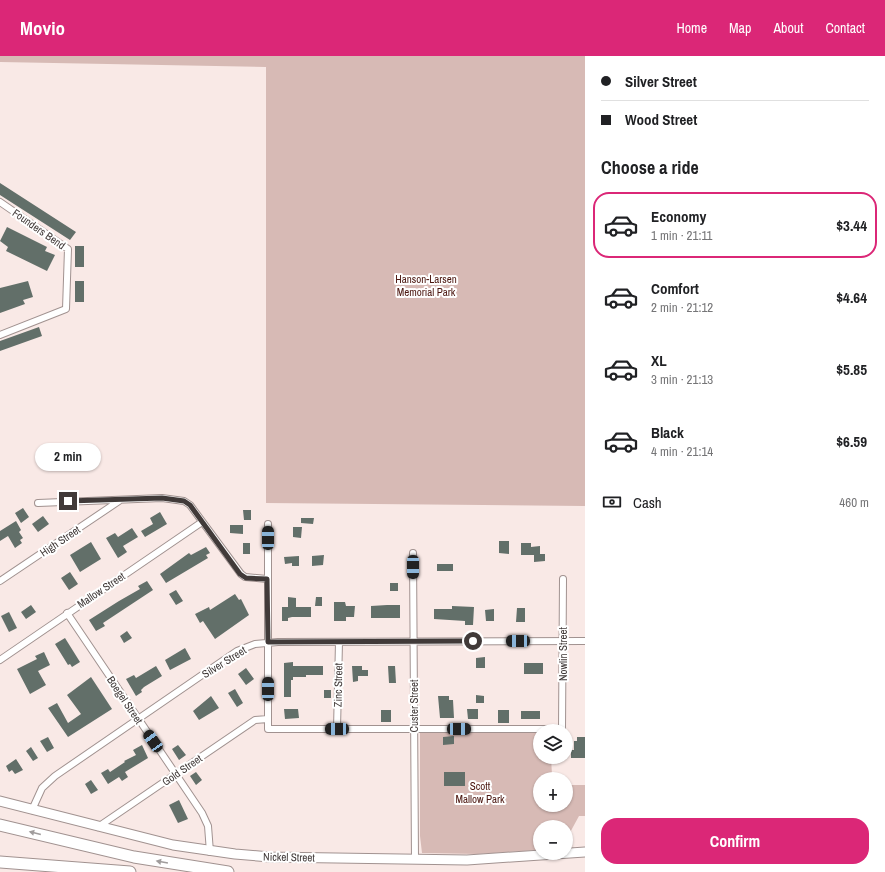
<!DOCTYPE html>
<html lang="en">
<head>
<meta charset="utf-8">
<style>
  :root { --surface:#fff; --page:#f2f2f2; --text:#202124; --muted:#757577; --line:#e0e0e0; --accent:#db2777 }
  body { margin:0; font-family:"Archivo Narrow",sans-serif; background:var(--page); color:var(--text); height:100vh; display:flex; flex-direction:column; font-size:15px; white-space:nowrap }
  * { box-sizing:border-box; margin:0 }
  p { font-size:13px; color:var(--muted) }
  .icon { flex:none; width:22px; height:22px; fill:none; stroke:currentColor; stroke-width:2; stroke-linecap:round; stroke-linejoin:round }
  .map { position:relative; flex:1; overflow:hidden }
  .details { display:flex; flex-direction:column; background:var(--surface); width:300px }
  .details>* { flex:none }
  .banner { display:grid; align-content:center; height:88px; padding:0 16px; background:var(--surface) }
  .buttons { position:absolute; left:533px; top:668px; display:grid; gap:8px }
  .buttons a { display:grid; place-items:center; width:40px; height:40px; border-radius:50%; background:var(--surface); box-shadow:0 1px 3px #0004; font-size:20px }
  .end { position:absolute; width:18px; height:18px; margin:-9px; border:5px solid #413a39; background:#fff; box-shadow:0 0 0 2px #fff }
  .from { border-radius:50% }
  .bubble { position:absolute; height:28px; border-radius:14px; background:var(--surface); box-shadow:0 1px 3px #0004; font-size:13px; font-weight:700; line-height:28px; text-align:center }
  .car { position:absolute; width:12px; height:24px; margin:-12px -6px; border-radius:5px; box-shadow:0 0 3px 1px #0007; background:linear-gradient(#222 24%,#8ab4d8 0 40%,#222 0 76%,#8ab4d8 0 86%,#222 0) }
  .banner b { display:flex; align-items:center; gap:14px; height:38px; font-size:15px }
  .banner b+b { border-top:1px solid var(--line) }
  .banner i { width:10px; height:10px; background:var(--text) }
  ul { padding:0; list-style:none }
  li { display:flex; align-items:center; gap:12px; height:66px; margin:0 8px 6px; padding:0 8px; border:2px solid transparent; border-radius:16px }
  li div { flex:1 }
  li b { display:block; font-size:15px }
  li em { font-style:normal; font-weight:700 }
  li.selected { border-color:var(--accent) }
  li>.icon { width:36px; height:36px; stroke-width:1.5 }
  h2 { padding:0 16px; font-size:18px; line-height:48px }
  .pay { display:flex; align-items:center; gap:10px; height:44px; padding:0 16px; font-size:15px }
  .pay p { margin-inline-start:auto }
  .button { display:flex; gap:8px; margin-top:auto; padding:8px 16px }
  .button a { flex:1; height:46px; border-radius:16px; background:var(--accent); color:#fff; font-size:16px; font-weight:700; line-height:46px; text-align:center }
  header { display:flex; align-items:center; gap:24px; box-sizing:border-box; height:56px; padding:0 20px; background:var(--accent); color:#fff }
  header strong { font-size:19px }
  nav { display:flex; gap:22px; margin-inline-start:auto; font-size:14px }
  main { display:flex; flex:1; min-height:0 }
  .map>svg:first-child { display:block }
  .green { fill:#d7bab5 }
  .building { fill:#626f69 }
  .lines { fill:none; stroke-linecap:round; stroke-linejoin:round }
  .minor-casing { stroke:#a19290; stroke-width:8 }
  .secondary-casing { stroke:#a19290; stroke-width:11 }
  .motorway-casing { stroke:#a19290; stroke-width:13 }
  .minor { stroke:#fff; stroke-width:6 }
  .secondary { stroke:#fff; stroke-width:9 }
  .motorway { stroke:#fff; stroke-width:11 }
  .oneway { fill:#a09c9c }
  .route { stroke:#413a39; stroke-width:5 }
  .labels { text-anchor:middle; stroke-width:4; stroke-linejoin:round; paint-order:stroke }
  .street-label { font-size:11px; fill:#413a39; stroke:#fff }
  .park-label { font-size:11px; fill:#4b160f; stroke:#fff }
</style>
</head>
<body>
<header>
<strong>Movio</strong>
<nav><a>Home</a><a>Map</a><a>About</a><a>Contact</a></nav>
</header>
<main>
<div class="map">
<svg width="585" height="816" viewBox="0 0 585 816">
  <rect width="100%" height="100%" fill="#f9e9e6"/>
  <!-- green -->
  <path class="green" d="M0,0H585V450L266,447V11L0,6Z
    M540,676V701H551L552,719H558L559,722L540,723V749H566V729H585V760H579L567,782V792L566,771H540V794L478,798L422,797L420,780V677Z"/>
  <!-- building -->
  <path class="building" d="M0,127L76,176L70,184L0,139Z
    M7,171L47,191L45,195L55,199L47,215L6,195L8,191L0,185Z
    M75,190H84V211H75Z
    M28,225L33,241L23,244L25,248L0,257V232Z
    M75,225H84V246H75Z
    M39,271L42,280L0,295V285Z
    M23,452L29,461L21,467L15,457Z
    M243,454H251V464H244Z
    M160,456L167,468L145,481L141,475L153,468L150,462Z
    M43,460L49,468L38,476L32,468Z
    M301,462H314L313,468L301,467Z
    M16,465L21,474L19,476L23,482L20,484L22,487L15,492L8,480L0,485V475Z
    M230,469H243V478L230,477Z
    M293,471H302L301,482L293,481Z
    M132,472L138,481L123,490L127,496L118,502L106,482L115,477L118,481Z
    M499,485H509V498L499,497Z
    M91,486L101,503L80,516L70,499Z
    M243,487H250V498H243Z
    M521,487H531V491L540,490V498H545V505L534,506V499H521Z
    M206,491L210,497L206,499L208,502L166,527L160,518L189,497L191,499Z
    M324,499L323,509L312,510V500Z
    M299,500V510H292V507L285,508L284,501Z
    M437,508H453V515H437Z
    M70,516L78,528L69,534L61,522Z
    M147,525L153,534L103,567L105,570L96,575L89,564L119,545L140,533L138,530Z
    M390,527H398V535H390Z
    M176,534L183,545L176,549L169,538Z
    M235,538L239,544L241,543L249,559L215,583L203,565L200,567L195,558L209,551L210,554Z
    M288,541L296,542V551H311V561H292L288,562V565H282V551H288Z
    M316,541H322V550H315Z
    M334,546H345L346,550H355L354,561H346V565H334Z
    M31,549L36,556L26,563L21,556Z
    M387,549H400V562H371V550Z
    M452,550L474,551L473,569H465V565L434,563V553H452Z
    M517,552H525V566H516Z
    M494,553V565H486L485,554Z
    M9,556L17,572L9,576L1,560Z
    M127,575L132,582L124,587L120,580Z
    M65,582L80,606L72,611L70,608L68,609L55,588Z
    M185,592L191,603L170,614L165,604Z
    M44,596L50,609L38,615L46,629L30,638L17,613L37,603L35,600Z
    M485,601V612H476V602Z
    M293,606V610H323V619H306V621H293V624H291V641H284V607Z
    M524,607H543V618H524Z
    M156,610L162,620L144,631L141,634L142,636L136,640L126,623L134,619L136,622Z
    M352,610H362V614H368V620H358V625L353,626Z
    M388,610H395L396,627H389Z
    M246,612L254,623L246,629L238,618Z
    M91,621L112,653L68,681L48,652L57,647L68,667L81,658L67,639Z
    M235,633L243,647L237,651L228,637Z
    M324,634H331V642H324Z
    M476,639L484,640V647H476Z
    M211,640L219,652L199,664L193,655Z
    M438,640H449V644H453L454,662H440Z
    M284,653H298L299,662L285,663Z
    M467,653H478V663H468Z
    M381,654H391V666H381Z
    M498,654H509V667H498Z
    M521,655H540V663H521Z
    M454,680V688L443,689V681Z
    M48,681L54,692L47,696L40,685Z
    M577,681H585V702H571V694H574V685H577Z
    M142,689L148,702L125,716L128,721L122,725L119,721L108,728L101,717L108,713L110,716L125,706L124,705L136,699L133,694Z
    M178,689L186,699L179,704L172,693Z
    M31,691L38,702L33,705L26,695Z
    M16,703L23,714L15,718L12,714L9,716L6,710Z
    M196,716L202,724L196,729L190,720Z
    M444,716H465V730H444Z
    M91,724L98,734L91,738L85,728Z
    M179,744L188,763L178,767L169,749Z"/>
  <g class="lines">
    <defs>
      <path id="minor" d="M0,146L68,193L66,253L0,279
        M38,447L162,442L184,445L190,449L241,518L245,521L267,523
        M268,468V673H562L563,523
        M413,497L415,803
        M0,525L119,445
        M67,557L202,757L208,770L210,796
        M0,604L202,466
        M337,673L339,586
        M32,754L42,732L55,720L237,595L255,588L278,586L585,585
        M98,771L255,664L268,663"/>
      <path id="secondary" d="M0,745L173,789L235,798L270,801L467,804L585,796"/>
      <path id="motorway" d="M0,769L134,801L228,816
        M0,806L130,816"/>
    </defs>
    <!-- minor casing -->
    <use href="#minor" class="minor-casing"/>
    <!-- secondary casing -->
    <use href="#secondary" class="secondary-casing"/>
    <!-- motorway casing -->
    <use href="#motorway" class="motorway-casing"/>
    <!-- minor -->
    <use href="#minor" class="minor"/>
    <!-- secondary -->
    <use href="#secondary" class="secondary"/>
    <!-- motorway -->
    <use href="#motorway" class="motorway"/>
  </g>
  <!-- one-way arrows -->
  <defs><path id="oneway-solid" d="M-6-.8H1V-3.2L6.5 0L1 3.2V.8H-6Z"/></defs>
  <g class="oneway">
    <use href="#oneway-solid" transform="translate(35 777) rotate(-166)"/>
    <use href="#oneway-solid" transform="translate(162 806) rotate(-170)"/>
  </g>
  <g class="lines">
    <!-- route -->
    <path class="route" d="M68,445L162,442L184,445L190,449L240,518L246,522L267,523L268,586L473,585"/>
  </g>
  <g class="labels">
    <!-- street labels -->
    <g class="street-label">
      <text transform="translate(39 173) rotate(35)" y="4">Founders Bend</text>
      <text transform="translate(60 485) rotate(-34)" y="4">High Street</text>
      <text transform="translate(101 534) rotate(-34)" y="4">Mallow Street</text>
      <text transform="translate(563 598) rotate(-90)" y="4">Nowlin Street</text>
      <text transform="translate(224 606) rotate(-32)" y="4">Silver Street</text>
      <text transform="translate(338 629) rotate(-89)" y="4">Zinc Street</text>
      <text transform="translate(125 644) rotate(56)" y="4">Boegel Street</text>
      <text transform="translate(414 650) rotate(-90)" y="4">Custer Street</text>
      <text transform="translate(182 714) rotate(-35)" y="4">Gold Street</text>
      <text transform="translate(289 801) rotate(1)" y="4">Nickel Street</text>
    </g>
    <!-- park labels -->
    <g class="park-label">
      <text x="426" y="227">Hanson-Larsen<tspan x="426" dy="13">Memorial Park</tspan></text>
      <text x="480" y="734">Scott<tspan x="480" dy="13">Mallow Park</tspan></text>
    </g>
  </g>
</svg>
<div class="buttons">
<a><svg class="icon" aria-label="layers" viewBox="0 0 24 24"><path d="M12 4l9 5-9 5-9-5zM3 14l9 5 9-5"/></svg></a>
<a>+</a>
<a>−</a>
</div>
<i class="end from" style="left:473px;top:585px"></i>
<i class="end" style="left:68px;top:445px"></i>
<div class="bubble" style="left:35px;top:387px;width:66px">2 min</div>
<i class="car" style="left:268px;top:482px;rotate:0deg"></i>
<i class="car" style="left:413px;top:511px;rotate:180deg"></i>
<i class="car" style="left:518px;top:585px;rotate:270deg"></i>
<i class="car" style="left:268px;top:633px;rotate:0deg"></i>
<i class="car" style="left:337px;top:673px;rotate:270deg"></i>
<i class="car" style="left:459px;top:673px;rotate:90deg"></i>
<i class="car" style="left:153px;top:685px;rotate:325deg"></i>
</div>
<section class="details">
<div class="banner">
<b><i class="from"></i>Silver Street</b>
<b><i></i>Wood Street</b>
</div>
<h2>Choose a ride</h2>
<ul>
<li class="selected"><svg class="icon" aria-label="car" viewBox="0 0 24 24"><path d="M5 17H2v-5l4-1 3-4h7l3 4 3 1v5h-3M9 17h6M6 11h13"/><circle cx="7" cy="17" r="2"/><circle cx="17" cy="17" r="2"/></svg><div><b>Economy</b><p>1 min · 21:11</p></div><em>$3.44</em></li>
<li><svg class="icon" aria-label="car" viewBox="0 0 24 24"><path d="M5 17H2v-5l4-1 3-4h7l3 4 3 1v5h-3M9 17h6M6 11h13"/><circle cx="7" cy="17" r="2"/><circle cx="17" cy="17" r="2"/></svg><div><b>Comfort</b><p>2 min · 21:12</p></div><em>$4.64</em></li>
<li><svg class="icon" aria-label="car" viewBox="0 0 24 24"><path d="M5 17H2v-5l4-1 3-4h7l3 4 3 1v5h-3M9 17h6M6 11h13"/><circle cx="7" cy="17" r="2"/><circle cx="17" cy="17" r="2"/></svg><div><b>XL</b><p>3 min · 21:13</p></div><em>$5.85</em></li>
<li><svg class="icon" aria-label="car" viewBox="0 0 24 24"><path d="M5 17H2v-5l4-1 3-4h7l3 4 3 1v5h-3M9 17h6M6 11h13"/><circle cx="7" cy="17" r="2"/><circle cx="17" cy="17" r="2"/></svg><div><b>Black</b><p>4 min · 21:14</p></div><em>$6.59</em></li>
</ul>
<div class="pay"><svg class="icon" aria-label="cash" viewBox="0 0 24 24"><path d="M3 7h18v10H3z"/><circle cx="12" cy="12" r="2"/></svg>Cash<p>460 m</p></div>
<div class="button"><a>Confirm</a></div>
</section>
</main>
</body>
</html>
